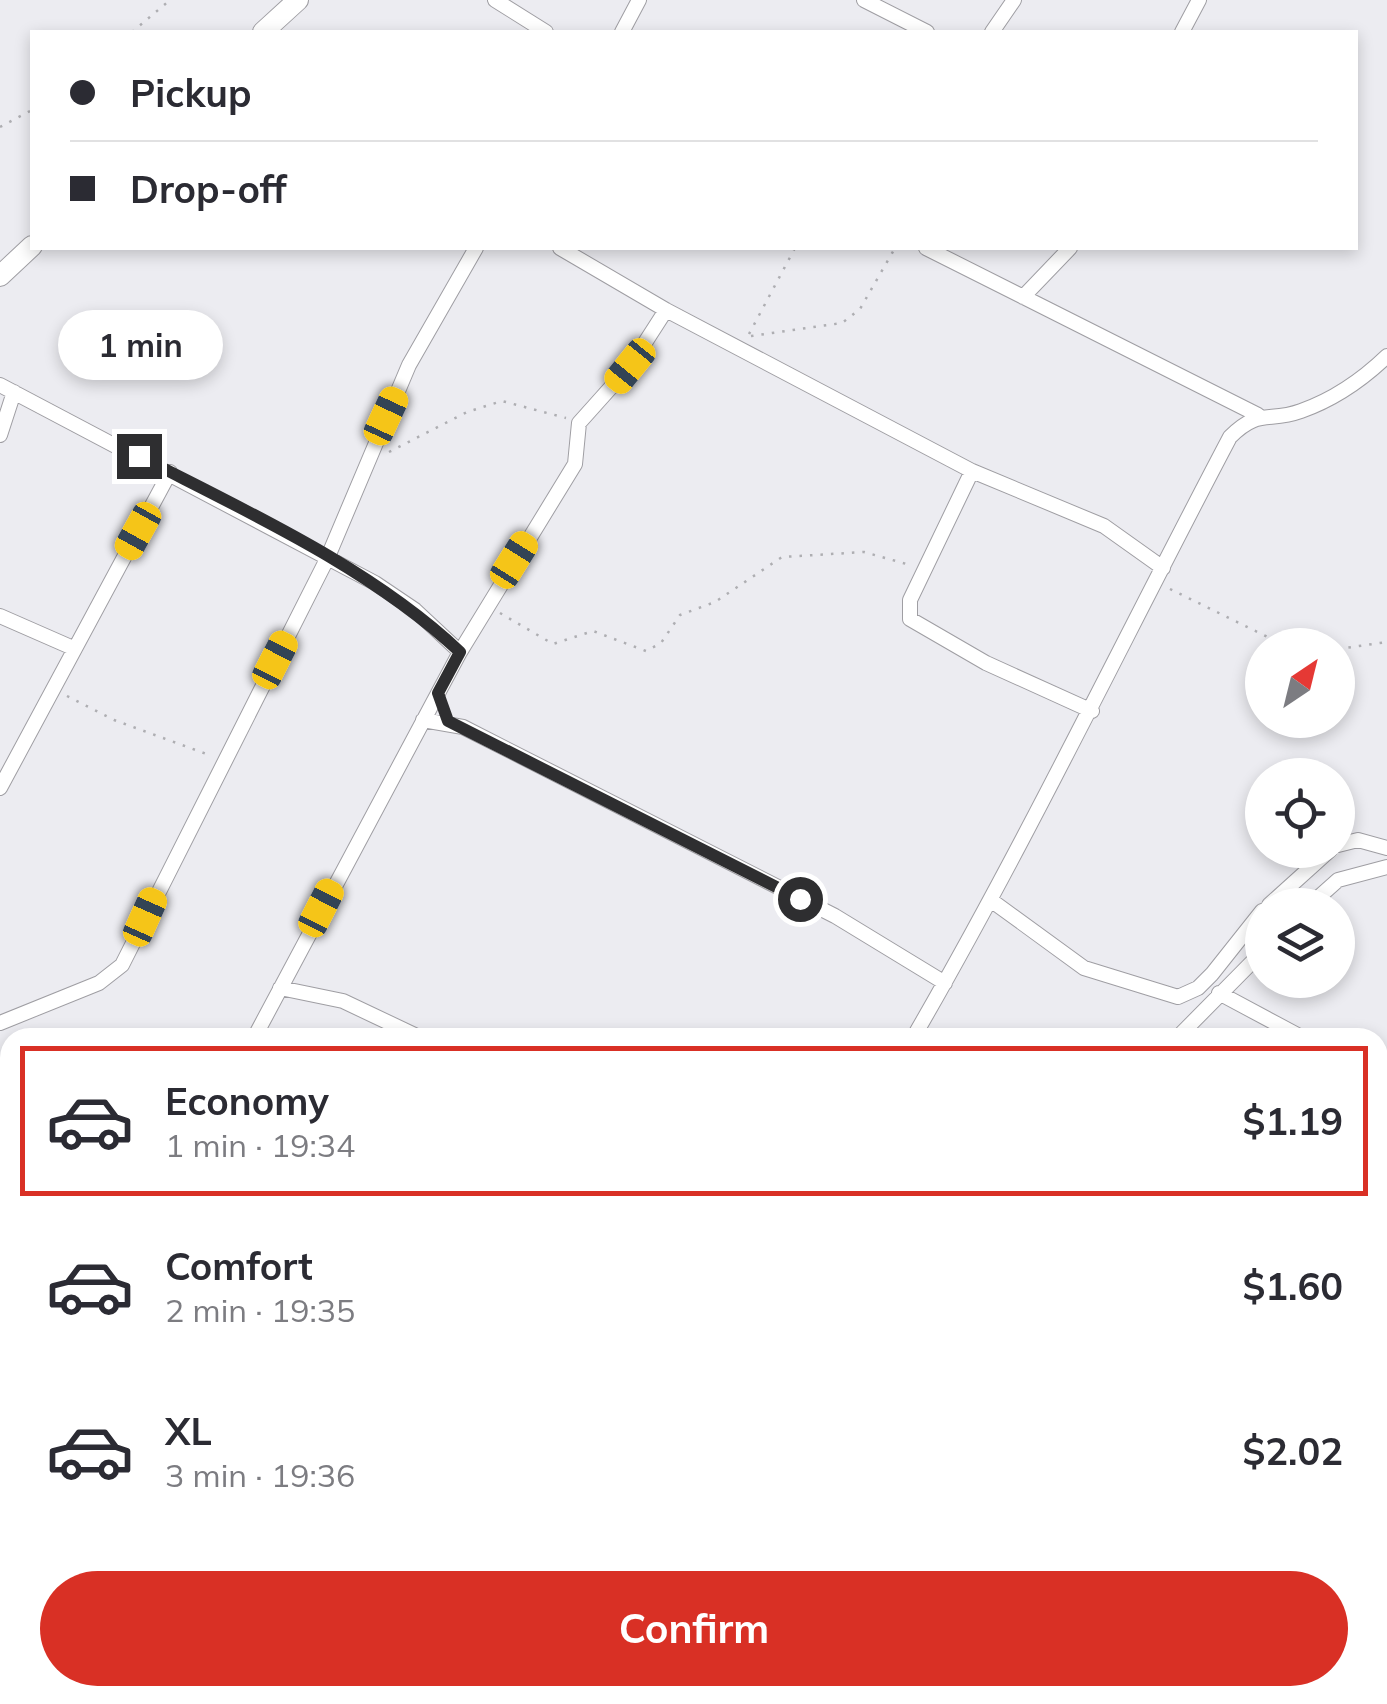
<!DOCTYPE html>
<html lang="en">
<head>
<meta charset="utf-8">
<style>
  :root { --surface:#fff; --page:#f7f7f7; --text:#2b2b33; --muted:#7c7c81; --line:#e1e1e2; --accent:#d93025 }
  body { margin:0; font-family:Mulish,sans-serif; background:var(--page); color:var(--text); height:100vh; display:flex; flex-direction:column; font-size:38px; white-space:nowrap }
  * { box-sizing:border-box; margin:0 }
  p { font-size:32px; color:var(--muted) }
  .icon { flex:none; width:55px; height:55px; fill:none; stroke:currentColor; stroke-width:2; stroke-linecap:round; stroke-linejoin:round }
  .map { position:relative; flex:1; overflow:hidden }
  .panel { position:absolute; left:0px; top:1028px; width:1388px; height:678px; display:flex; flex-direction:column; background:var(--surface); border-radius:30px 30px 0 0; box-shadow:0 5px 15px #0003 }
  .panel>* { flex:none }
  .top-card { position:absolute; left:30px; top:30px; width:1328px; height:220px; border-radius:0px; box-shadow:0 5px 15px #0003; display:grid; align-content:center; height:220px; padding:0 40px; background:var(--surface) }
  .needle { width:65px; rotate:35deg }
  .controls { position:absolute; left:1245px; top:628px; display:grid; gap:20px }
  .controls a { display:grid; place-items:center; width:110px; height:110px; border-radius:50%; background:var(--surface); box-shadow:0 5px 15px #0003; font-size:50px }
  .end { position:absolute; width:45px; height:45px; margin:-22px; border:12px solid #2e2e30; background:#fff; box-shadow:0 0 0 5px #fff }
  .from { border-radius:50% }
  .bubble { position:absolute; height:70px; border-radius:35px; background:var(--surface); box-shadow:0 5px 15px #0003; font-size:32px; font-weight:700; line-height:70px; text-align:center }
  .car { position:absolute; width:30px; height:60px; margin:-30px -15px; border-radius:12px; box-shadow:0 0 8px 2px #0007; background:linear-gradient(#f5c518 24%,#345 0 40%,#f5c518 0 76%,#345 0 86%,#f5c518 0) }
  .top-card b { display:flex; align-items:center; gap:35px; height:95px; font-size:38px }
  .top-card b+b { border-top:2px solid var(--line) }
  .top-card i { width:25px; height:25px; background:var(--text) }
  ul { padding:18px 0 0; list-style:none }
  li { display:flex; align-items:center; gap:30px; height:150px; margin:0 20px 15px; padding:0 20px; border:5px solid transparent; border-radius:0px }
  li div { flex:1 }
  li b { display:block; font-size:38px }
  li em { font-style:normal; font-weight:700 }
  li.on { border-color:var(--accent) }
  li>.icon { width:90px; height:90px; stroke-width:1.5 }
  .cta { display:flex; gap:20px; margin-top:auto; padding:20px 40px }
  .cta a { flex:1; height:115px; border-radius:60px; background:var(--accent); color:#fff; font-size:40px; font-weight:700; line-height:115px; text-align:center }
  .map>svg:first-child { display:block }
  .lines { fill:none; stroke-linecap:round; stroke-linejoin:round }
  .street-casing { stroke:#9f9ea3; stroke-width:16 }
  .secondary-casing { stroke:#9f9ea3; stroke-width:22 }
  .path { stroke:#aeaeb2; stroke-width:2.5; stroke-dasharray:2.5 8; stroke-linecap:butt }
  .street { stroke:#fff; stroke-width:14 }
  .secondary { stroke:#fff; stroke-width:20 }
  .route { stroke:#2e2e30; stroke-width:12 }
</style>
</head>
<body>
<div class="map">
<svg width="1387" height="1704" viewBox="0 0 1387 1704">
  <rect width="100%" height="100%" fill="#ececf1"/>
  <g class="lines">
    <defs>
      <path id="street" d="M495,0L546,32
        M864,0L927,32
        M622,32L639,0
        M992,32L1014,0
        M1182,32L1199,0
        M560,248L666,310L972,471L1104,526L1163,568
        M926,248L1258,415
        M1023,297L1070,248
        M0,385L375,583L415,610L460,652
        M0,435L14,392
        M972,471L910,600V619L986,663L1092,711
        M0,616L73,648
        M423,720L463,727L835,916L945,983
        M0,788L170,472
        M1338,845L1358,840L1387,848
        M992,901L1084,968L1178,997L1198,988L1212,974L1262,911
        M1269,905L1330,850
        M1310,905L1338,880L1387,867
        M280,988L343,1001L421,1038
        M1219,993L1303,1038
        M0,1023L99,983L122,965L327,559L409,365L476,248
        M254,1038L460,652L575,464L579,423L630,366L666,310
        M913,1038C1027,841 1124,638 1230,437C1259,408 1268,423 1301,411C1335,399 1361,381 1387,356
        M1177,1038L1262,952
        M1378,1074L1387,1079
        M1378,1314L1387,1297
        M0,1375L10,1376
        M0,1489L10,1481
        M0,1498L10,1522
        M404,1695L417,1704
        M47,1704L53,1695
        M331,1704V1695
        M558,1704L562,1695"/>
      <path id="secondary" d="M263,32L298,0
        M0,276L32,246"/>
    </defs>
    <!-- street casing -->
    <use href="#street" class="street-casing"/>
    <!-- secondary casing -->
    <use href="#secondary" class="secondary-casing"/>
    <!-- path -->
    <path class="path" d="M132,32L170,0
      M0,127L32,110
      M749,334L795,248
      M751,336L842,323L860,309L895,248
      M389,452L467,412L502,401L566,418
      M1170,589L1284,645
      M500,613L553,644L593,631L646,651L661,643L680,615L715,602L782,557L864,552L910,565
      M1338,649L1387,642
      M67,696L114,720L212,756
      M0,1201L10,1197
      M1378,1575L1387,1570
      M840,1704L845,1695
      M1107,1704L1122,1695"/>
    <!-- street -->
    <use href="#street" class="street"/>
    <!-- secondary -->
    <use href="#secondary" class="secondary"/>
  </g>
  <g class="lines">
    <!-- route -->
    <path class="route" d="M139,456C248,512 371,568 460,652L438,693L448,721L800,899"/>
  </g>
</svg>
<div class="controls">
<a><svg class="needle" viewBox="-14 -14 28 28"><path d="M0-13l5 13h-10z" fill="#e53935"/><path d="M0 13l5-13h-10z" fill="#7c7c81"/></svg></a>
<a><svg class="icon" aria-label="locate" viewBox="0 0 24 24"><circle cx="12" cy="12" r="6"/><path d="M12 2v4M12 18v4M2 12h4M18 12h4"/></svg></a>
<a><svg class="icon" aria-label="layers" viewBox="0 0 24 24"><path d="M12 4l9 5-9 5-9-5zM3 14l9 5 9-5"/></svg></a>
</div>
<i class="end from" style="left:800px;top:899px"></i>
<i class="end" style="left:139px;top:456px"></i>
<div class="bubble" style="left:58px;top:310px;width:165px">1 min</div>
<i class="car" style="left:630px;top:366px;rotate:219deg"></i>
<i class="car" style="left:386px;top:416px;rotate:25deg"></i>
<i class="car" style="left:138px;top:531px;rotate:209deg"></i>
<i class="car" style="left:514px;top:560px;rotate:32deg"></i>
<i class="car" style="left:275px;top:660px;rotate:27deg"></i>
<i class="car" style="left:321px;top:908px;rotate:27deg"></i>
<i class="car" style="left:145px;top:917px;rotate:24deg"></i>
<div class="top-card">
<b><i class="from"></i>Pickup</b>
<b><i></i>Drop-off</b>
</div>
<section class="panel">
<ul>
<li class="on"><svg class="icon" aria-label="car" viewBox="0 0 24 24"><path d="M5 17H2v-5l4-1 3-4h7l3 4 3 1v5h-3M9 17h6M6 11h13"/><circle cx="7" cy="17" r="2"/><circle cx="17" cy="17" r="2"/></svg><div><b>Economy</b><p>1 min · 19:34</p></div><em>$1.19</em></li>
<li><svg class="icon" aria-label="car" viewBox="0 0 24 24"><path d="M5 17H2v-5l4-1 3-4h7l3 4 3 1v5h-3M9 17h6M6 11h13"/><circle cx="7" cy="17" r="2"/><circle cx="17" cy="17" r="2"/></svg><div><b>Comfort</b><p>2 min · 19:35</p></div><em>$1.60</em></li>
<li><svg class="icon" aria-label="car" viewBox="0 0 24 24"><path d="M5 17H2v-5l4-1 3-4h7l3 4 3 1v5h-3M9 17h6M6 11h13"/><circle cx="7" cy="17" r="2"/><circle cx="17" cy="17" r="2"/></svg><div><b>XL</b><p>3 min · 19:36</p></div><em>$2.02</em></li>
</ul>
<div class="cta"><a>Confirm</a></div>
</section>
</div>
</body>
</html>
